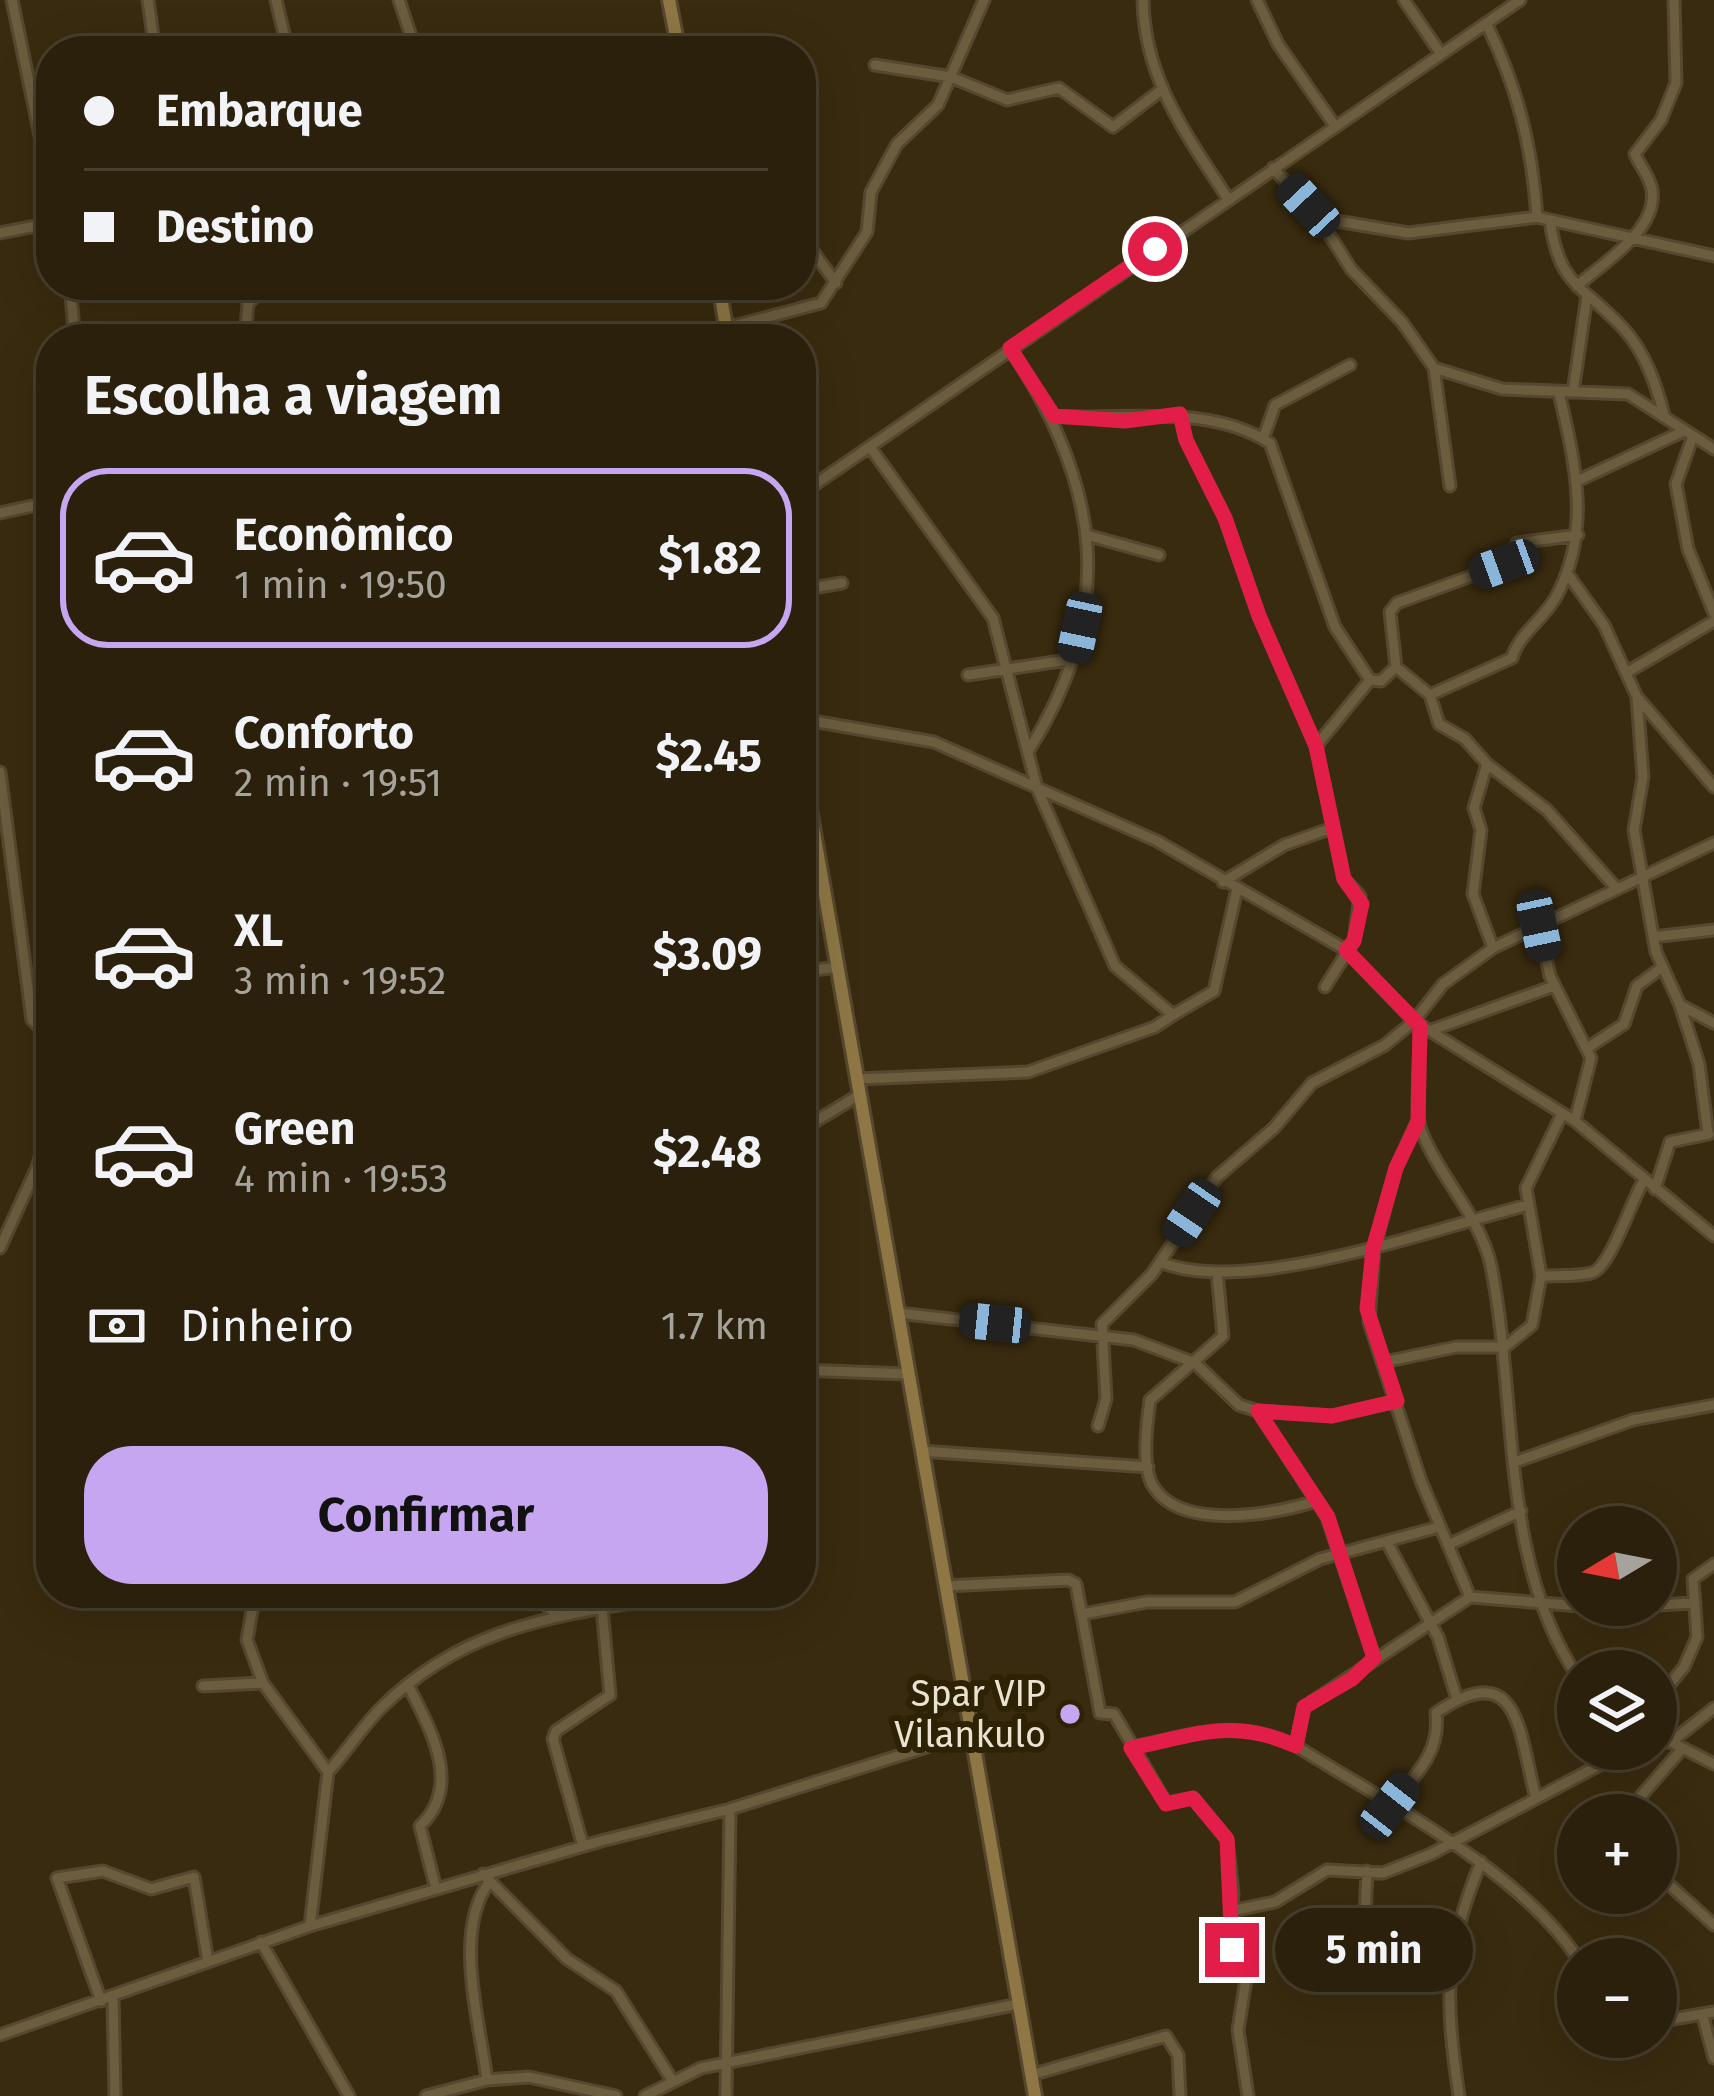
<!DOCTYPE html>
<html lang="pt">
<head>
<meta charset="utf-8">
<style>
  :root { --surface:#2b200b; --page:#332814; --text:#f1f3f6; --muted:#a6a39d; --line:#473e2c; --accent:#c6a6f0 }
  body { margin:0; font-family:"Fira Sans",sans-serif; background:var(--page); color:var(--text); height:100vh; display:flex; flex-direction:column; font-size:45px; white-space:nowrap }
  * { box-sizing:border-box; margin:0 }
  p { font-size:39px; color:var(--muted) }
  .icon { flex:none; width:66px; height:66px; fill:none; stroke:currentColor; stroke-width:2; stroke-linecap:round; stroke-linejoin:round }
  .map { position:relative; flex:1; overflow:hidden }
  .side { position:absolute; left:36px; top:324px; width:780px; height:1284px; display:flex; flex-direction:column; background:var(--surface); border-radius:48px; box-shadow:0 12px 48px #0002,0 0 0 3px var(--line) }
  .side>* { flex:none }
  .top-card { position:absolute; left:36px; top:36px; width:780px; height:264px; border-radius:48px; box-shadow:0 12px 48px #0002,0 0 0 3px var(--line); display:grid; align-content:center; height:264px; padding:0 48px; background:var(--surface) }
  .needle { width:78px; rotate:260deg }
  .fabs { position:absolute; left:1557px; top:1506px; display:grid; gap:24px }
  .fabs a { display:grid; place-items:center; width:120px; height:120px; border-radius:50%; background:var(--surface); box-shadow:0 12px 48px #0002,0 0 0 3px var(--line); font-size:60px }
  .end { position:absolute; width:54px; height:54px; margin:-27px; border:15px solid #e11d48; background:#fff; box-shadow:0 0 0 6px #fff }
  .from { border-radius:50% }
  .bubble { position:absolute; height:84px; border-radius:42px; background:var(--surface); box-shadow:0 12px 48px #0002,0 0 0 3px var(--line); font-size:39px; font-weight:700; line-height:84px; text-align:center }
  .car { position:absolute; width:36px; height:72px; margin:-36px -18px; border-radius:15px; box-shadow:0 0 9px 3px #0007; background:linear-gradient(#222 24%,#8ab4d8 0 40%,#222 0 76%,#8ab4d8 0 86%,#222 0) }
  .top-card b { display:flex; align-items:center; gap:42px; height:114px; font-size:45px }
  .top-card b+b { border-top:3px solid var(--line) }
  .top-card i { width:30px; height:30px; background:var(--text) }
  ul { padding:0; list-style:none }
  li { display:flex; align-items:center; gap:36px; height:180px; margin:0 24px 18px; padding:0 24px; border:6px solid transparent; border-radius:48px }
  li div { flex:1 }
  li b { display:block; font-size:45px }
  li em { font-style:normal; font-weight:700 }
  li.on { border-color:var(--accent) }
  li>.icon { width:108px; height:108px; stroke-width:1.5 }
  h2 { padding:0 48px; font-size:54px; line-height:144px }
  .pay { display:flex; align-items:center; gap:30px; height:132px; padding:0 48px; font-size:45px }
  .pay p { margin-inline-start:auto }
  .cta { display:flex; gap:24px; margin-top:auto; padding:24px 48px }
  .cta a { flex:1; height:138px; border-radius:48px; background:var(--accent); color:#111; font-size:48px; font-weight:700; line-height:138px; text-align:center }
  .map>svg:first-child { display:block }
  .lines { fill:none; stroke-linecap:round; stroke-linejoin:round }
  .street-casing { stroke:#55482e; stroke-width:15 }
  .secondary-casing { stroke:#55482e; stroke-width:18 }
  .street { stroke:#6c5d3f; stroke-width:9 }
  .secondary { stroke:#8e7745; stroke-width:12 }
  .route { stroke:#e11d48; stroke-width:15 }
  .poi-dot { fill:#c6a6f0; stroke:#2e2205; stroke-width:4.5 }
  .labels { text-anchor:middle; stroke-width:12; stroke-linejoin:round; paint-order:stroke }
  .poi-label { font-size:36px; fill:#ebe3d2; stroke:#2e2205; text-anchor:end }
</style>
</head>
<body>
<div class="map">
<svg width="1714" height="2096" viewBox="0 0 1714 2096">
  <rect width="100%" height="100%" fill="#392b0f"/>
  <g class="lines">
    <defs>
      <path id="street" d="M12,0L51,189
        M148,0L155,51
        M276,0L288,51
        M399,0L416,51
        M1143,0C1144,79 1187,135 1228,199
        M1257,0L1278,44L1335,126
        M1404,0L1441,54
        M1486,23C1518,88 1532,146 1537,217L1550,220C1559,287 1582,284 1623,328C1645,352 1656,384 1664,415
        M875,65L951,77L1007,100L1059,88L1113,127L1160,91
        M1273,168L1319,218L1351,269L1402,322L1434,368L1502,389L1628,394L1714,449
        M1319,218L1408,233L1537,217
        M1550,220L1714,256
        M0,233L51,223
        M801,235L836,283
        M70,285L75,339
        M1577,286C1603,263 1658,230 1652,190C1650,177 1640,166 1635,154L1661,120L1676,83L1674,0
        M245,339L248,304L266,285
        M464,339L726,328L821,303L867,232L871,192L897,144L938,105L984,0
        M1010,348C1100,484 1119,607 1029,750
        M1434,368L1450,486
        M1573,392L1587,296
        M1180,414L1186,440L1225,518L1259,616L1316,746L1344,879L1360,896L1354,941L1325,987
        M1053,416C1126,421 1207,403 1270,443L1335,627L1370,680L1381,681L1396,667L1430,695L1439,724L1465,739L1487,764L1474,808L1481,830L1473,894L1493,948
        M1693,436L1676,484L1688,549L1714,613
        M1263,439L1275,405L1350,365
        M1577,481L1684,431
        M801,494L1520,0
        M0,513L51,502
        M1090,536L1159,555
        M1567,573L1604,625L1637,697L1714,787
        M801,590L842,583
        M1396,667L1390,612L1397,603L1507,563L1517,543L1578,535
        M1626,673L1714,621
        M968,675L1074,659
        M1430,695L1512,658C1518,635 1544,619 1556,597C1592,531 1575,462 1559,393
        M1637,697L1643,777L1634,830L1656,952L1680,1005L1714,1023
        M801,719L934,742L1157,841L1346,950L1414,1021L1575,1121L1714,1236
        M1316,746L1370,680
        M1487,764L1547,810L1617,889
        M0,772L32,1020L51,1038
        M1223,882L1284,845L1332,828
        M1539,926L1550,976L1591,1058L1575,1121
        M1653,937L1714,930
        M801,972L837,967
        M1680,1005L1699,1064L1708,1134
        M1173,1015L1214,991L1237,889
        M1420,1026C1421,1047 1415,1113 1420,1127C1437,1175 1480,1215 1491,1266C1518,1400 1499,1561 1578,1677
        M1429,1031L1554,986
        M1589,1047L1624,1024L1637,986L1661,968
        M856,1079L1028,1072L1155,1027L1173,1015L1115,966L1037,788L993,618L870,447
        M1417,1122L1396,1168L1374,1249L1369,1322L1421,1481L1470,1597
        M801,1130L859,1095
        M1655,1189L1670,1142L1709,1134
        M0,1248L38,1165L51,1113
        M1160,1262C1247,1298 1438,1227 1528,1205
        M1217,1272L1223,1336L1150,1400C1147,1422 1141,1466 1153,1486C1181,1532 1276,1514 1316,1501
        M1541,1276C1557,1275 1576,1277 1591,1273C1610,1269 1631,1201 1644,1180
        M898,1313L1134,1340L1195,1363L1239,1405L1258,1411L1332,1416L1397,1401
        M1384,1362L1456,1347H1505L1532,1325L1541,1276L1526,1188L1562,1114
        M801,1370L908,1374
        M1258,1411L1327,1517L1374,1657
        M1098,1426L1106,1399L1102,1324L1152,1274L1217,1177L1274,1128L1312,1083L1385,1045L1414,1021L1443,984L1493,948L1714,843
        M921,1451L1148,1467
        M1515,1462L1633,1420L1714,1405
        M801,1466L806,1472
        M1388,1544L1438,1637L1457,1699
        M1448,1545L1521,1511
        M945,1586L1068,1580L1076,1584L1100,1713L1114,1714L1166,1803L1193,1798L1227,1839L1233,1894L1229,1942L1247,1973L1238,2030L1248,2096
        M529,1593L559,1615
        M1656,1605L1695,1603
        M1083,1614L1147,1602H1235L1320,1559L1439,1527
        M263,1683L328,1772C347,1751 362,1727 381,1708C458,1632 539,1619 641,1601
        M408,1685C429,1727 464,1785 420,1826L436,1889
        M203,1686L263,1683L247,1640L255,1593
        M1656,1701L1684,1667L1697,1637L1693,1579L1714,1564
        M1656,1742H1671L1714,1764
        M1671,1742L1714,1708
        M1296,1746L1304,1707L1470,1597L1604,1608L1654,1605
        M1131,1747C1197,1735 1232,1717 1296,1746C1384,1801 1522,1872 1578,1959
        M1391,1806C1415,1775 1441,1753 1436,1713C1521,1654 1519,1736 1536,1798
        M1644,1815L1641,1796L1681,1750
        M583,1846L553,1739L556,1731L610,1695L602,1608
        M1656,1861L1664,1880L1714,1925
        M483,1874L567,1959L616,1991L672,2080
        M1231,1911L1275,1902L1327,1870L1383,1873L1431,1854L1630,1749
        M310,1926L328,1772
        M261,1942L349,2096
        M1363,1965L1367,1871
        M113,1997L115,2096
        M101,2001L57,1878L103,1871L151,1889L194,1877L208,1962
        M1703,2017L1714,2058
        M1656,2022L1714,2012
        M0,2035L310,1926L601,1841L730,1809L971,1733
        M1031,2075L1166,2036L1178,2055L1180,2096
        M487,2080C480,2023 452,1930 490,1881
        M426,2096L487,2080L529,2077L616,2096
        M645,2096L701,2068L1018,2004
        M726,2096L730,1809
        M1459,2096C1445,1999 1443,1953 1481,1862"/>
      <path id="secondary" d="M669,0L679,51
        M719,285L728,339
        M801,758L1035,2096"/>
    </defs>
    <!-- street casing -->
    <use href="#street" class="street-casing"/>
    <!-- secondary casing -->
    <use href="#secondary" class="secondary-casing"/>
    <!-- street -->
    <use href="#street" class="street"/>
    <!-- secondary -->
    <use href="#secondary" class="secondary"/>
  </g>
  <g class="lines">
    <!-- route -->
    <path class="route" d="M1155,249L1010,348L1054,416L1125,421L1180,414L1186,440L1225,518L1259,616L1316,746L1344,879L1362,904L1354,941L1346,950L1420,1026L1418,1122L1396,1168L1373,1249L1367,1309L1397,1401L1332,1416L1258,1411L1328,1517L1374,1658L1352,1679L1304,1707L1296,1746C1232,1717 1197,1735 1131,1748L1166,1804L1193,1798L1227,1839L1232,1950"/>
  </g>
  <!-- markers -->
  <circle class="poi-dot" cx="1070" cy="1714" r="12"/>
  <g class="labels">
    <!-- poi labels -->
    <g class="poi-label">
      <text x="1046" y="1706">Spar VIP<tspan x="1046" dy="41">Vilankulo</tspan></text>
    </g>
  </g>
</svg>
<div class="fabs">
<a><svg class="needle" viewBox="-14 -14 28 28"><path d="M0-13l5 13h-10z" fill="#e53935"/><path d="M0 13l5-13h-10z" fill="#a6a39d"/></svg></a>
<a><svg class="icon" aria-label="layers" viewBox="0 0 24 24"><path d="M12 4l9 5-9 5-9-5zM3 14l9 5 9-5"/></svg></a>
<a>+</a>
<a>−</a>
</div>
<i class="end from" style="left:1155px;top:249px"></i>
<i class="end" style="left:1232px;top:1950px"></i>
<div class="bubble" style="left:1275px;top:1908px;width:198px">5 min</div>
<i class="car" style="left:1309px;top:206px;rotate:317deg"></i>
<i class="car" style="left:1504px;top:564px;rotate:250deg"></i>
<i class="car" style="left:1080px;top:628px;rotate:192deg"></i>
<i class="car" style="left:1539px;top:926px;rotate:168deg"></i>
<i class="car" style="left:1192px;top:1213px;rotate:214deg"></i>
<i class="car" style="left:995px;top:1323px;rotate:276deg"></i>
<i class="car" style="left:1390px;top:1806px;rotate:38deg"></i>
<div class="top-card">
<b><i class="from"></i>Embarque</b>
<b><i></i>Destino</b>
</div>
<section class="side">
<h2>Escolha a viagem</h2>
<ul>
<li class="on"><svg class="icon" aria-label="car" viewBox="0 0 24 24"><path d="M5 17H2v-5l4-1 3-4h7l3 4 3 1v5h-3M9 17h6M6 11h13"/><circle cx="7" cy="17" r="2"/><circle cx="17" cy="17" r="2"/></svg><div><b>Econômico</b><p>1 min · 19:50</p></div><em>$1.82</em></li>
<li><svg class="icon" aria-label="car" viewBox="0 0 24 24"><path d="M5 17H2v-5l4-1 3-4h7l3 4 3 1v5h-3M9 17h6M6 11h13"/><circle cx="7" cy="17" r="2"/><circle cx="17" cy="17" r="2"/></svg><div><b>Conforto</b><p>2 min · 19:51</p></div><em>$2.45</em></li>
<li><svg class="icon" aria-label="car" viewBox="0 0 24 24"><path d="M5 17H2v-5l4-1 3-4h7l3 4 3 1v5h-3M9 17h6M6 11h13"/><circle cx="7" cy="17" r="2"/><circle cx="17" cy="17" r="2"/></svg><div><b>XL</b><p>3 min · 19:52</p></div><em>$3.09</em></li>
<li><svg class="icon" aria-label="car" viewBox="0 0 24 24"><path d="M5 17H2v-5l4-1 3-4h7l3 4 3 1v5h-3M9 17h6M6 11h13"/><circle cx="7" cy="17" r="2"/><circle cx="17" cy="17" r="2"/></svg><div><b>Green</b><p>4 min · 19:53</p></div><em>$2.48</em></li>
</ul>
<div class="pay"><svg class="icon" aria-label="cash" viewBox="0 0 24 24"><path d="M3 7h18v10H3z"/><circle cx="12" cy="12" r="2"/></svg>Dinheiro<p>1.7 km</p></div>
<div class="cta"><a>Confirmar</a></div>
</section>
</div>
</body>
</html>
